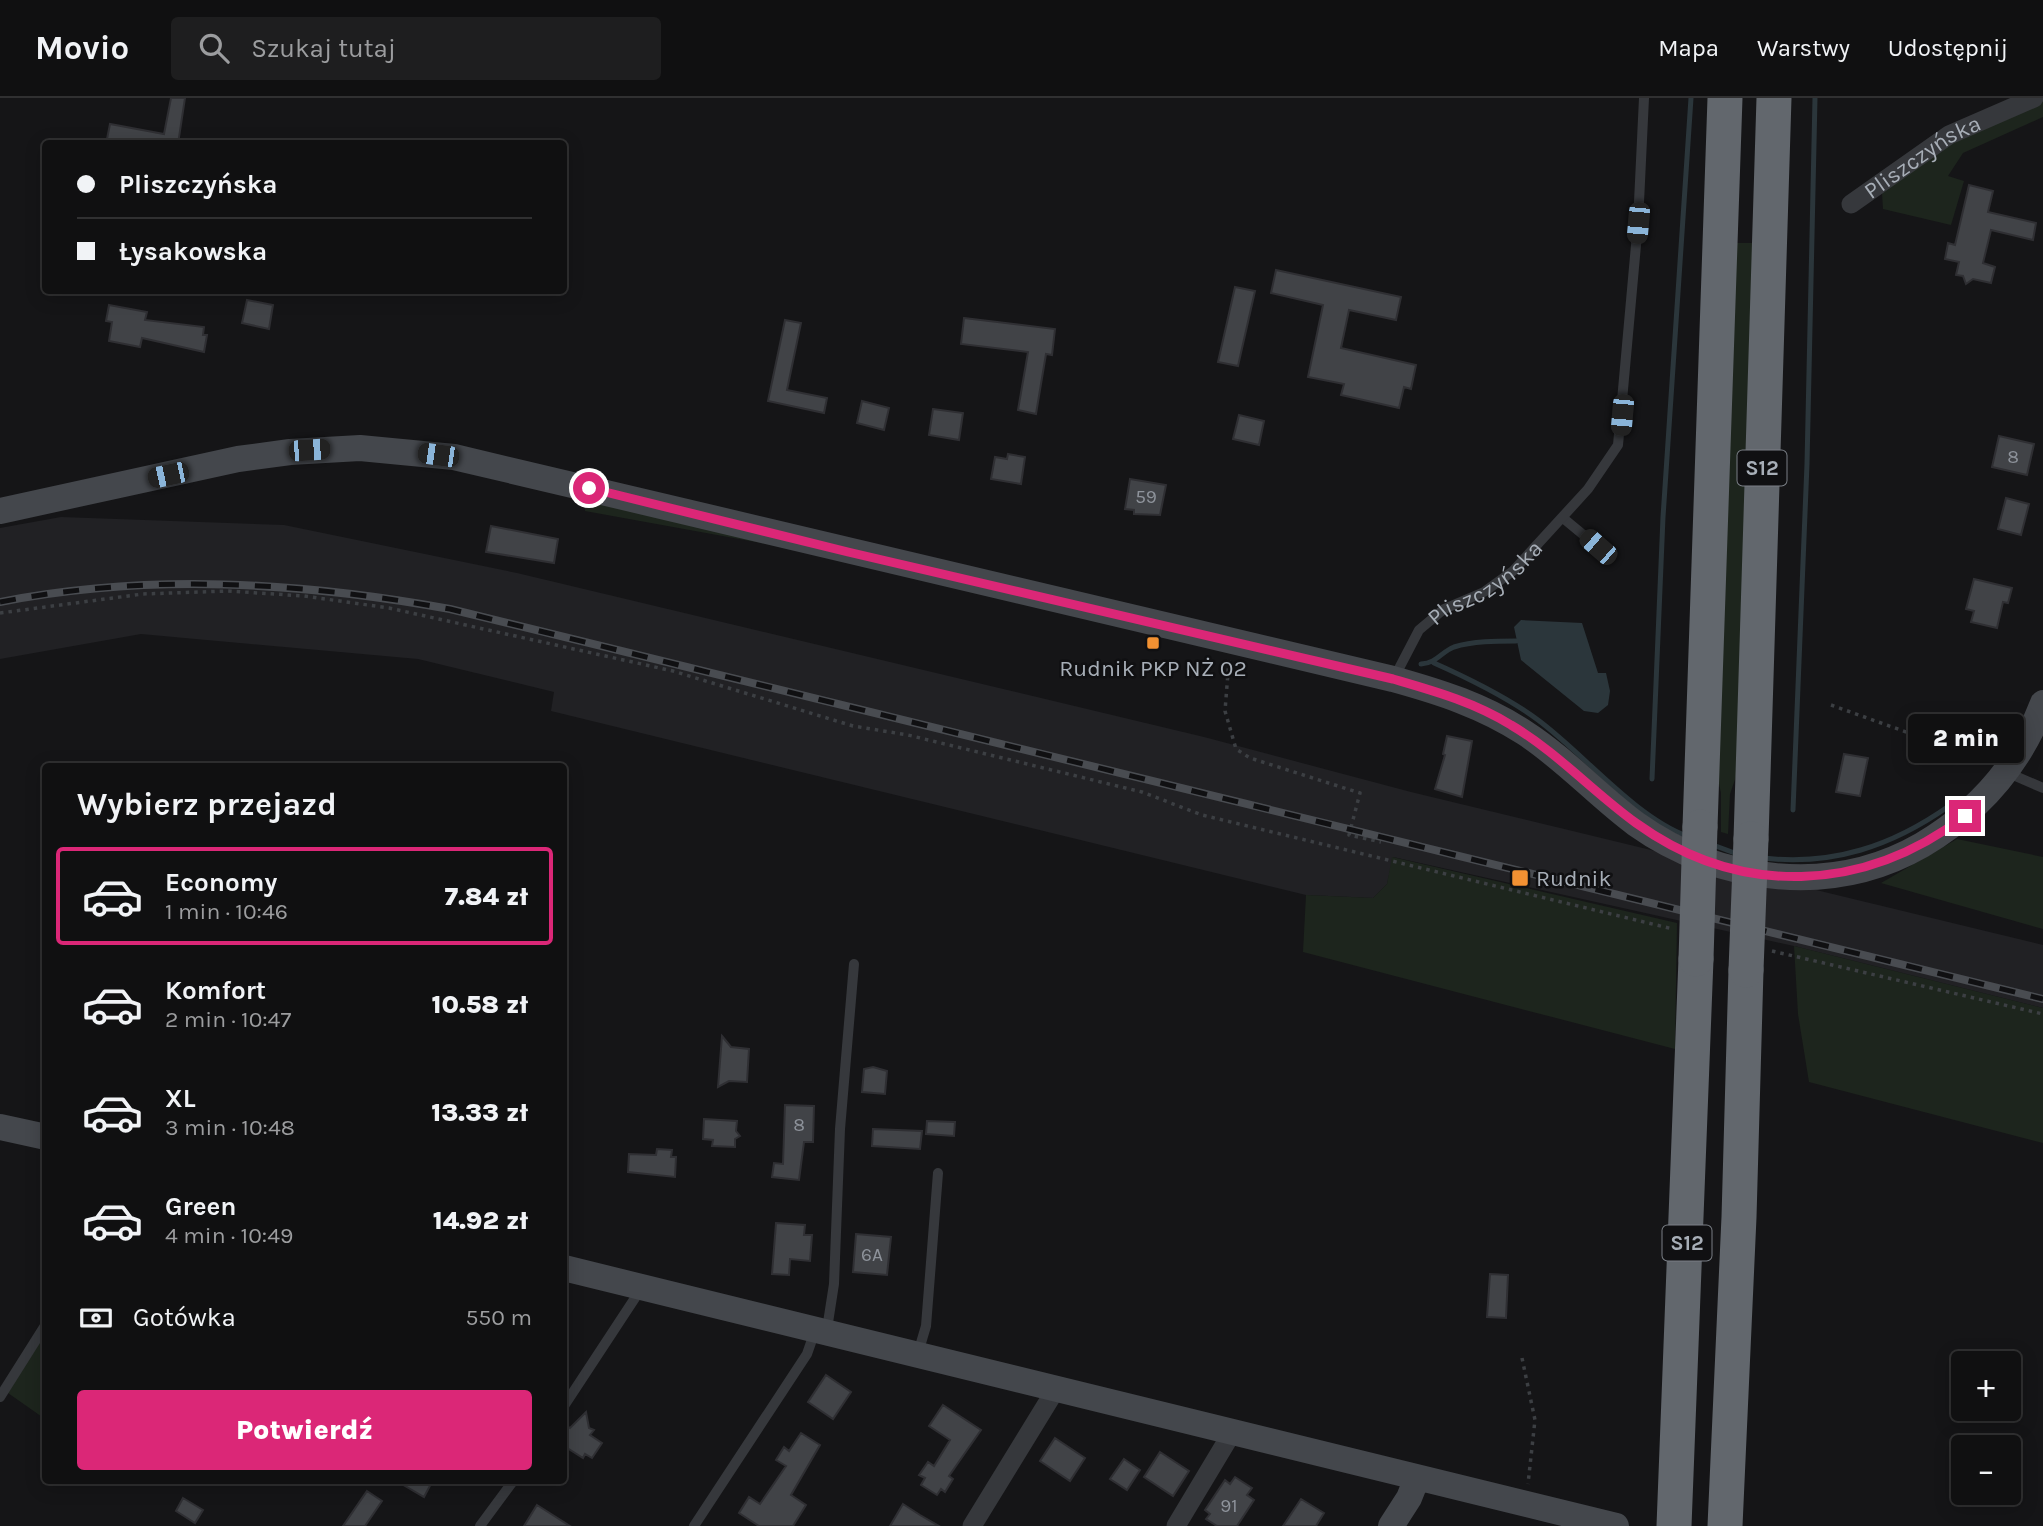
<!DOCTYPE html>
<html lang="pl">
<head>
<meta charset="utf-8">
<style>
  :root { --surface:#101011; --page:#1e1e1f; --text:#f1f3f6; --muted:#9c9d9f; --line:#303031; --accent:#db2777 }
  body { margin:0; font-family:Karla,sans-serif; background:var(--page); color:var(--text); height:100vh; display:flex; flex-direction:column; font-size:26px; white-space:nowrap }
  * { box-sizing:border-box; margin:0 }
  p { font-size:23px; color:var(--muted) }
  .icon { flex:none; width:38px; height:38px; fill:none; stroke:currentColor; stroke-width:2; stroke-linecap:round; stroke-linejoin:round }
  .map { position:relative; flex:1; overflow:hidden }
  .sheet { position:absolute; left:42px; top:665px; width:525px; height:721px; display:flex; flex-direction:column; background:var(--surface); border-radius:7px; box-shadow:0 4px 18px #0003,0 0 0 2px var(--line) }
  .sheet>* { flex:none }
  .guide { position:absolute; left:42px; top:42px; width:525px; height:154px; border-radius:7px; box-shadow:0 4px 18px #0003,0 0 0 2px var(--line); display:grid; align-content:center; height:154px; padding:0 35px; background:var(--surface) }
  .fabs { position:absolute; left:1951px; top:1253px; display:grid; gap:14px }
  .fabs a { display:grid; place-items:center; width:70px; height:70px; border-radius:7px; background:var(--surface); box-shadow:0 4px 18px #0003,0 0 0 2px var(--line); font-size:35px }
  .end { position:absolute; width:32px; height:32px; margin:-16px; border:9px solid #db2777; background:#fff; box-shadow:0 0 0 4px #fff }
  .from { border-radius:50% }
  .bubble { position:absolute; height:49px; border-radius:7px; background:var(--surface); box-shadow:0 4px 18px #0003,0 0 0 2px var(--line); font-size:23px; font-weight:800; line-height:49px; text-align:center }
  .car { position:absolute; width:21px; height:42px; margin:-21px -10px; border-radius:9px; box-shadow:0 0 5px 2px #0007; background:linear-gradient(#222 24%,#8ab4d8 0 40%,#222 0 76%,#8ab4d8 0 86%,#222 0) }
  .guide b { display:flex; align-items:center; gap:24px; height:66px; font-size:26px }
  .guide b+b { border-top:2px solid var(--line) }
  .guide i { width:18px; height:18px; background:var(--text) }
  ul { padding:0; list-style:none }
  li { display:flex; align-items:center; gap:21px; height:98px; margin:0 14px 10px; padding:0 21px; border:4px solid transparent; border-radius:7px }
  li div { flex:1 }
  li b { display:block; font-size:26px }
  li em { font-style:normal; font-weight:800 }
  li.current { border-color:var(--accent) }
  li>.icon { width:63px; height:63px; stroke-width:1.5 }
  h2 { padding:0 35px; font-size:32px; line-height:84px }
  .pay { display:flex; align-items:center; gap:18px; height:77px; padding:0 35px; font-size:26px }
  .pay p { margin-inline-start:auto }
  .action { display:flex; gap:14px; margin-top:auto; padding:14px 35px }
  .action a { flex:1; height:80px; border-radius:7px; background:var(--accent); color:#fff; font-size:28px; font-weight:800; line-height:80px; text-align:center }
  header { display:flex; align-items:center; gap:42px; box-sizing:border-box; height:98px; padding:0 35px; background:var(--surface); border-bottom:2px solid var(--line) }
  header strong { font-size:33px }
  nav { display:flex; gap:38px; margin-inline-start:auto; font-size:24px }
  .search { width:490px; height:63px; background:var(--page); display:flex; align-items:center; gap:18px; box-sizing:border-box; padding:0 24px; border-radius:7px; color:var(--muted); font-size:26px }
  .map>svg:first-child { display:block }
  .built { fill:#212124 }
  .green { fill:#1d251d }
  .water { fill:#2b363b }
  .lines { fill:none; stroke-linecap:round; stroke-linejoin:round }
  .stream { stroke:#2b363b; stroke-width:5 }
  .building { fill:#414347; stroke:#2f2f33; stroke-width:2 }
  .path { stroke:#3c3f43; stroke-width:3.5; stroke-dasharray:3.5 5; stroke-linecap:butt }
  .lane { stroke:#36383c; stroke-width:10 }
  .street { stroke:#36383c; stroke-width:19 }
  .secondary { stroke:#44474c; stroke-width:26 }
  .highway { stroke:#62676d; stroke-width:35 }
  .rail-casing { stroke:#494c51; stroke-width:8 }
  .rail { stroke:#101012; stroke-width:5; stroke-dasharray:16; stroke-linecap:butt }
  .highway-bridge { stroke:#62676d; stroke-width:35 }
  .route { stroke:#db2777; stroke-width:9 }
  .poi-dot { fill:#f29132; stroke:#101012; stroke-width:2.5 }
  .labels { text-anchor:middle; stroke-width:5; stroke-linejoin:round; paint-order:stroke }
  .number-label { font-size:19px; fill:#8e939b }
  .shield { fill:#101012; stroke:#7a7f86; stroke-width:2 }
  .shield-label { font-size:21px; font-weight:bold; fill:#a7aeb7 }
  .street-label { font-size:23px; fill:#a7aeb7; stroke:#101012 }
  .poi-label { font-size:23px; fill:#a7aeb7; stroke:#101012 }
</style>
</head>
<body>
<header>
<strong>Movio</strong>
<div class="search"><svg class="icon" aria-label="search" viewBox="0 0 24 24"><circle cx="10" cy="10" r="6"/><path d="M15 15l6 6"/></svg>Szukaj tutaj</div>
<nav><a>Mapa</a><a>Warstwy</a><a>Udostępnij</a></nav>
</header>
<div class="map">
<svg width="2043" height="1428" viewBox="0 0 2043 1428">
  <rect width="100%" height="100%" fill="#151517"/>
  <!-- built -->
  <path class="built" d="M61,419L284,427L517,475L1204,639L1411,694L2043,847V910L1794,848L1393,759L1387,786L1373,800L1306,797L551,613L554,594L418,561L141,536L0,561V430Z"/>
  <!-- green -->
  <path class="green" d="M2043,1V19L1963,55L1948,78L1964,83L1951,127L1883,111L1882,95L1951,44Z
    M1730,145H1759L1741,664L1730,696L1728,736L1721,734V695L1714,664Z
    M587,392L811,454L585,413Z
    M1957,741L2043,759V831L1881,785Z
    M1392,759L1677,825L1675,951L1303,854L1306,797L1373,800L1387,786Z
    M1794,848L2043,910V1045L1809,984L1798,916Z
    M45,1234V1321L8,1295Z"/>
  <!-- water -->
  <path class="water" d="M1521,522L1582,525L1598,575H1606L1610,593L1608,607L1598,615L1584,613L1521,562L1514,529Z"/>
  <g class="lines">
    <!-- stream -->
    <path class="stream" d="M1434,565C1470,581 1507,599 1538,622C1584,656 1635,719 1687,738
      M1421,566C1437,565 1441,554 1454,549C1473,543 1497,543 1516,543
      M1652,681L1663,419L1691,0
      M1793,712L1807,366L1815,0
      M1713,747L1740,757
      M1763,760C1833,768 1892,748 1949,708"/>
  </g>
  <!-- building -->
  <path class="building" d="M171,0H185L178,46H106L110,26L164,36Z
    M1969,87L1993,93L1988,114L2036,125L2033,142L1991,132L1983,165L1995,169L1991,185L1973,181L1966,186L1963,178L1956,177L1959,164L1945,161L1948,145L1955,147Z
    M1276,172L1401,199L1396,222L1349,212L1341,250L1416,267L1411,291L1404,289L1399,310L1341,297L1344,286L1308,279L1323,207L1271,195Z
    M1235,189L1255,193L1238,268L1218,264Z
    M247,202L273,207L269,231L242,225Z
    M109,207L147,214L145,222L204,229L203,237H207L204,254L142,240L140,249L109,243L112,224L106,223Z
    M964,220L1055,231L1052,257L1046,256L1036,316L1018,312L1028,254L961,246Z
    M785,222L801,225L787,292L827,300L824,315L768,303Z
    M862,303L889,310L884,332L857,325Z
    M933,311L963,315L959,342L929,337Z
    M1239,317L1264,323L1259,347L1233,341Z
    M1999,338L2034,346L2027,377L1992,369Z
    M1008,356L1025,359L1021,386L991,381L995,359L1007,361Z
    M1130,381L1166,387L1160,417L1134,416V412L1125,411Z
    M2006,400L2029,406L2021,437L1998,431Z
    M491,428L558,441L554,465L486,454Z
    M1974,481L2012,490L2008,505L2003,504L1997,530L1971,524L1974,513L1966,511Z
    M1447,638L1472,643L1462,699L1435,691L1445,657L1443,656Z
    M1844,656L1868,660L1860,698L1836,694Z
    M722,938L731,949L749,951L747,984L729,983L718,989Z
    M873,969L887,973L885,996L862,994L864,971Z
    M785,1007L814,1008L813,1044H804L799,1082L772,1079L774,1065L783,1066Z
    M704,1021L737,1023L736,1033L740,1038L735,1041V1049L712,1048L713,1042L703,1041Z
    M927,1023L955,1024L954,1038L926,1036Z
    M873,1031L922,1033L920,1051L872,1048Z
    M657,1051L672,1052L671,1059H676L675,1079L628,1074L629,1056L656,1057Z
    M776,1125L805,1127L804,1137H812L810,1163L790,1161L789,1177L772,1176Z
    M856,1136L891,1139L887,1177L853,1174Z
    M1490,1176L1508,1177L1506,1220L1487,1219Z
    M826,1277L851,1294L833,1321L808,1304Z
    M943,1307L981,1332L949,1378L953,1381L945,1394L941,1391L937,1397L921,1387L925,1380L919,1377L928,1364L934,1368L950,1342L929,1328Z
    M586,1314L589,1330L594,1332L590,1337L602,1345L592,1360L585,1356L583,1360L564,1348V1326L570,1330Z
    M801,1335L820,1347L791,1397L806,1407L793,1428H759L739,1415L749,1399L760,1406L786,1368L776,1362L784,1349L789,1353Z
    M1055,1340L1085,1360L1070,1383L1040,1363Z
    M1160,1354L1189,1373L1173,1398L1144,1379Z
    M1124,1361L1140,1372L1127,1392L1110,1381Z
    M1235,1379L1252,1390L1247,1397L1254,1402L1237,1428H1217L1206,1421L1210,1416L1205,1412L1225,1382L1230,1386Z
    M395,1382H433L424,1399Z
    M367,1393L382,1403L365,1428H343Z
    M183,1400L203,1412L195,1425L176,1413Z
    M1301,1401L1324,1415L1316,1428H1283Z
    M903,1406L920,1417L939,1428H890Z
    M537,1407L570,1428H524Z"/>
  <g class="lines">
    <!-- path -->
    <path class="path" d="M0,515L143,496L228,493L304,498L389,510L673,573L853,628L908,637L1142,694L1202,717L1673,831
      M1229,562L1225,613L1236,651L1250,660L1360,695L1349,737L1381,744
      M1831,607L1987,663
      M1772,853L2043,916
      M1522,1260L1535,1322L1528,1386"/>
    <!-- lane -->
    <g class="lane">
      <path d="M1563,420L1598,449"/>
      <path id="s1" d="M1394,580L1419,532L1444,511L1484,494L1513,473L1588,391L1618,347L1638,125L1644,0"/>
      <path d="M2006,674L2043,690"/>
      <path d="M827,1231L834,1186L840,1031L854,866"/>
      <path d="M918,1255L926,1228L938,1075"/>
      <path d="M0,1299L46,1226"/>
      <path d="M564,1308L635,1200L638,1189"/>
      <path d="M480,1428L514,1382"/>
      <path d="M694,1428L807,1256L815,1233"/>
    </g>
    <!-- street -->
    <g class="street">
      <path id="s2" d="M1851,106L1949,37L2034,0"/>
      <path d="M972,1428L1056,1291"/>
      <path d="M1176,1428L1233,1333"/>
    </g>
    <!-- secondary -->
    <path class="secondary" d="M0,413L238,361L290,354L360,350L454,359L1393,581C1440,594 1484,608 1525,635C1565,661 1598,698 1636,726C1719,785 1832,799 1922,747C1978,714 2020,666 2043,605
      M0,1029L46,1039
      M564,1170L1616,1428
      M1391,1428L1409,1400L1417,1380"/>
    <!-- highway -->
    <path class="highway" d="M1700,729L1725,0
      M1751,741L1774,0
      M1674,1428L1696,861
      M1725,1428L1739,1119L1746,872"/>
    <defs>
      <path id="rail" d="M0,504C150,475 300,484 450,511L2043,901"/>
    </defs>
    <!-- rail casing -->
    <use href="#rail" class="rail-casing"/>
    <!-- rail -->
    <use href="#rail" class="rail"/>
    <!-- highway-bridge -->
    <path class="highway-bridge" d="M1696,861L1700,729
      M1746,872L1751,741"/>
  </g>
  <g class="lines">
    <!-- route -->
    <path class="route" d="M589,390L848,454L1393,581C1434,593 1474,604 1511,627C1557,654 1593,694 1636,725C1740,800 1863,795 1965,718"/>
  </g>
  <!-- markers -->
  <g class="poi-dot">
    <rect x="1146" y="538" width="14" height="14" rx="3.5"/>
    <rect x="1511" y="771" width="18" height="18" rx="3.5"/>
  </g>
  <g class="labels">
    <!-- number labels -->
    <g class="number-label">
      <text x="2013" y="365">8</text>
      <text x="1146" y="405">59</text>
      <text x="799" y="1033">8</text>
      <text x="872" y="1163">6A</text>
      <text x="1229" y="1414">91</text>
    </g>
    <!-- shield labels -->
    <g class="shield">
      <rect x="1737.5" y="352.5" width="49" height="35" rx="5"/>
      <rect x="1662.5" y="1127.5" width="49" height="35" rx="5"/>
    </g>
    <g class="shield-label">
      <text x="1762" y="377">S12</text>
      <text x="1687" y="1152">S12</text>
    </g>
    <!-- street labels -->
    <g class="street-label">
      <text dy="8" stroke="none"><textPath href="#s2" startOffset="86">Pliszczyńska</textPath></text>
      <text dy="8" stroke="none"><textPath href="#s1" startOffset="136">Pliszczyńska</textPath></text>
    </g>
    <!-- poi labels -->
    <g class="poi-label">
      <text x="1153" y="578">Rudnik PKP NŻ 02</text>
      <text x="1536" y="788" text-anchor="start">Rudnik</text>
    </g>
  </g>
</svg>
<div class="fabs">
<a>+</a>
<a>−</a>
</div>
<i class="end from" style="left:589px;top:390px"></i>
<i class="end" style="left:1965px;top:718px"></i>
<div class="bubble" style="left:1908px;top:616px;width:116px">2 min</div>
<i class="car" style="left:1638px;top:125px;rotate:185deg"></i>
<i class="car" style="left:1622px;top:317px;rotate:185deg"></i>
<i class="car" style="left:309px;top:352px;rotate:86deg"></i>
<i class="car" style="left:438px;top:357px;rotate:278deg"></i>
<i class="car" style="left:168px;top:377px;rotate:258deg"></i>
<i class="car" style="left:1598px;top:449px;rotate:311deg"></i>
<div class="guide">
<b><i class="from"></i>Pliszczyńska</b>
<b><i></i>Łysakowska</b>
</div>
<section class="sheet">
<h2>Wybierz przejazd</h2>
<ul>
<li class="current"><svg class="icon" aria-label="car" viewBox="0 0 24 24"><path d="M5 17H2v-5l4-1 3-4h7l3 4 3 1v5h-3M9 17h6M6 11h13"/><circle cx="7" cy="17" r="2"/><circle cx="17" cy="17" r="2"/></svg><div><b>Economy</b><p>1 min · 10:46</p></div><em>7.84 zł</em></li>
<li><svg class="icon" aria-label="car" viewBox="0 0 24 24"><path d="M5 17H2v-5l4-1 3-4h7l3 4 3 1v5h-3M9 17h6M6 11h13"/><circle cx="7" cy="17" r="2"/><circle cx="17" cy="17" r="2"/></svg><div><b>Komfort</b><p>2 min · 10:47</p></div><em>10.58 zł</em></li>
<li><svg class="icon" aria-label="car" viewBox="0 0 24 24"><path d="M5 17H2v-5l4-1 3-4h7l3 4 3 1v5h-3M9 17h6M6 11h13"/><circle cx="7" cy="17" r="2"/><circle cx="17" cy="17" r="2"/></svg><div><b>XL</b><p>3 min · 10:48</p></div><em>13.33 zł</em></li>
<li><svg class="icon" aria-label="car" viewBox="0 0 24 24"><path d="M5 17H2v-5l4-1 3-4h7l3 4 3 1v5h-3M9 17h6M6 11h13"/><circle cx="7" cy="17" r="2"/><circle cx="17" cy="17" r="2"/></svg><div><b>Green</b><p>4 min · 10:49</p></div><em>14.92 zł</em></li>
</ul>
<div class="pay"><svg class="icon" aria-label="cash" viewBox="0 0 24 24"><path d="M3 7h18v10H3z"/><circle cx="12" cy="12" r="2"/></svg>Gotówka<p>550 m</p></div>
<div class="action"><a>Potwierdź</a></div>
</section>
</div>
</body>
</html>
